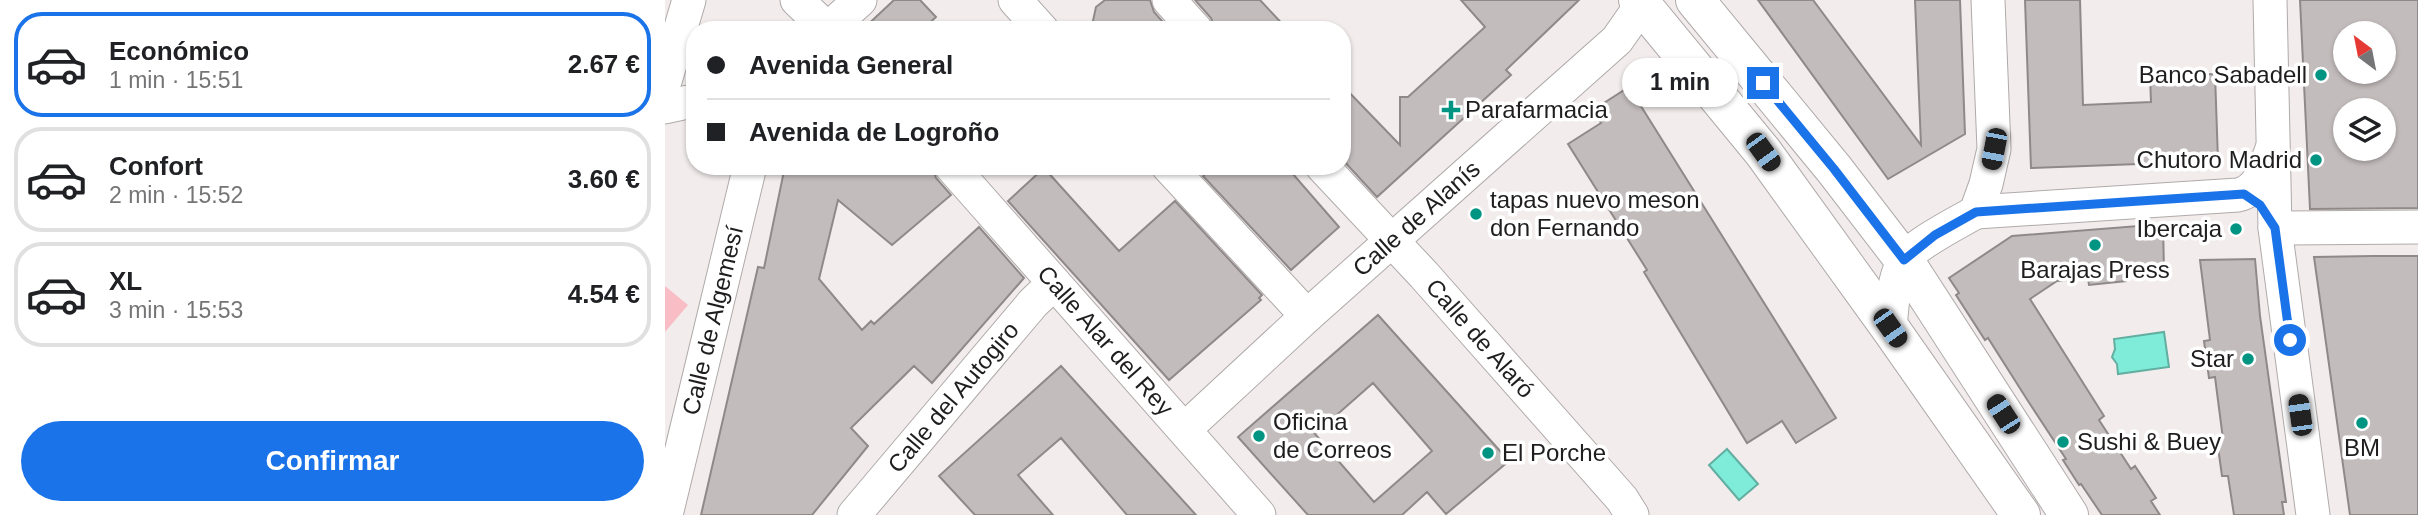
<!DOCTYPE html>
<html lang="es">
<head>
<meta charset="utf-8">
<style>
  :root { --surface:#fff; --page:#f2f2f2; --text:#202124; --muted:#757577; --line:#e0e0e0; --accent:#1a73e8 }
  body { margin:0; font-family:Arial,sans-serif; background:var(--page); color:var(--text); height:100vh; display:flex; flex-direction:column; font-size:26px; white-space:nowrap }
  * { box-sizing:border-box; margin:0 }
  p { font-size:23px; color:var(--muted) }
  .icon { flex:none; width:38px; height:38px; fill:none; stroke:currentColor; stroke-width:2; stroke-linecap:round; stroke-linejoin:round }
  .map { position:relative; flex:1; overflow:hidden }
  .panel { display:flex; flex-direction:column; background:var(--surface); width:665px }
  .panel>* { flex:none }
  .hud { position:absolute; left:21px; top:21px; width:665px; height:154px; border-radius:28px; box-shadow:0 2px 5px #0004; display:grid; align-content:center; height:154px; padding:0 21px; background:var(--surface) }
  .needle { width:46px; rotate:328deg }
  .fabs { position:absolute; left:1668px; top:21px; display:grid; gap:14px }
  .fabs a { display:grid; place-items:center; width:63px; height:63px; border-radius:50%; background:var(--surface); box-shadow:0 2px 5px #0004; font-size:35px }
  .end { position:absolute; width:32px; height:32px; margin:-16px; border:9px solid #1a73e8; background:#fff; box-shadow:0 0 0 4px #fff }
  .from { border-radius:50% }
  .bubble { position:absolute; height:49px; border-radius:24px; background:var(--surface); box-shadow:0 2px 5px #0004; font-size:23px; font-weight:700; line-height:49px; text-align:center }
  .car { position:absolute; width:21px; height:42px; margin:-21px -10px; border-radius:9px; box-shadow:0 0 5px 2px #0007; background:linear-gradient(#222 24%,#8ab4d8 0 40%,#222 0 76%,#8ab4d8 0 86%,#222 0) }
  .hud b { display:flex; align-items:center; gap:24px; height:66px; font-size:26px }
  .hud b+b { border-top:2px solid var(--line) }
  .hud i { width:18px; height:18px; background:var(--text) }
  ul { padding:12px 0 0; list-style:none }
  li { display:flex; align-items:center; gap:21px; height:105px; margin:0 14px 10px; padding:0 7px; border:4px solid var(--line); border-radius:28px }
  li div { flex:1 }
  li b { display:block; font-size:26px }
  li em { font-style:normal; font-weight:700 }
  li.current { border-color:var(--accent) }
  li>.icon { width:63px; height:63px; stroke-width:1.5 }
  .cta { display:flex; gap:14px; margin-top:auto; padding:14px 21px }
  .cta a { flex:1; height:80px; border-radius:42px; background:var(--accent); color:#fff; font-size:28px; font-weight:700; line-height:80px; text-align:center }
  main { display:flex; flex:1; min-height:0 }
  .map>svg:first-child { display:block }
  .green { fill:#f9bec5 }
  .water { fill:#7eecd9; stroke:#62aea1; stroke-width:2 }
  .building { fill:#c3bcbd; stroke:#8f8989; stroke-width:2; fill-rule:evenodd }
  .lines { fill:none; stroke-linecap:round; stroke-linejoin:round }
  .minor-casing { stroke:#b0aaaa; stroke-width:35 }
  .major-casing { stroke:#b0aaaa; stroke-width:40 }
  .minor { stroke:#fff; stroke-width:33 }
  .major { stroke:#fff; stroke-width:38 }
  .route { stroke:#1a73e8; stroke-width:9 }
  .poi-dot { fill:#009483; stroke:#fff; stroke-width:2.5 }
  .labels { text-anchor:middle; stroke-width:7; stroke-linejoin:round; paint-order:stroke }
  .poi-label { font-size:24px; fill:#1f1d1d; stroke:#fff; text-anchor:start }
  .street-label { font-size:24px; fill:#1f1d1d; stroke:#fff }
</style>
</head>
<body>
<main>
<section class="panel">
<ul>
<li class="current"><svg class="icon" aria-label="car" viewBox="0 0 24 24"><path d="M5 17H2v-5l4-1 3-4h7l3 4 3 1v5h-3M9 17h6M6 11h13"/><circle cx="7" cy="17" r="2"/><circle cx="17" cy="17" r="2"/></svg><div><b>Económico</b><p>1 min · 15:51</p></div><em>2.67 €</em></li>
<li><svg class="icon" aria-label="car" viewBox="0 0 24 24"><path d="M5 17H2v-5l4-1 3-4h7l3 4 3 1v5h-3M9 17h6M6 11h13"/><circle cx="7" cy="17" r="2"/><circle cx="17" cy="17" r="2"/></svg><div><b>Confort</b><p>2 min · 15:52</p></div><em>3.60 €</em></li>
<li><svg class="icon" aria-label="car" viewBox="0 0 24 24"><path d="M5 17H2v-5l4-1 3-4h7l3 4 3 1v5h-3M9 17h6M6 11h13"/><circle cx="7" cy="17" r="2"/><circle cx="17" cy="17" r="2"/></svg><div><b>XL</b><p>3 min · 15:53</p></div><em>4.54 €</em></li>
</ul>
<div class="cta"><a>Confirmar</a></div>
</section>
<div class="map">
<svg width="1753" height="515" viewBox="0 0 1753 515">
  <rect width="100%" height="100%" fill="#f2ecec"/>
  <!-- green -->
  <path class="green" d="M0,286L23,305L0,332Z"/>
  <!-- water -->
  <path class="water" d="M1499,332L1504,367L1453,374L1452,364L1447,357L1450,349L1449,339Z
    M1062,449L1093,484L1074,500L1044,465Z"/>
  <!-- building -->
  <path class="building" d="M229,0H255L271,17L257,30H197Z
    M440,0H485L489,12L505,30H426L431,7Z
    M530,0H595L623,30H550L546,18Z
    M796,0H914L841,70L846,75L712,197L677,159V85L735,145V97H743L820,27Z
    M1093,0H1148L1256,145L1250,0H1295L1300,134L1223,179Z
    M1360,0H1415L1418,105L1486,102L1485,76L1550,74L1553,161L1366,168Z
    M1635,0H1753V208L1645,209ZM1680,33H1718V72H1680ZM1680,110H1718V149H1680Z
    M964,87L1171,418L1131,443L1117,421L1082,443L979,272L982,270L903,144L936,123L928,110Z
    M120,166H267L271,178L286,195L227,245L173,200L154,279L197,330L206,321L209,324L314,227L359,278L267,383L249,366L186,428L203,446L147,515H36L93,267L99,268Z
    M549,166H621L674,227L626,270L538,176Z
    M379,168L454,251L510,201L597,295L594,298L596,300L504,380L343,201Z
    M1498,224L1499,272L1460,275L1461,281L1424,285L1423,278L1392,281L1365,299L1439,416L1434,420L1466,469L1470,466L1491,498L1486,501L1495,515H1437L1416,484L1414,485L1398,460L1401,459L1363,401L1323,338L1320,340L1291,295L1294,293L1284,278L1347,236Z
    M1708,256H1753V515H1685L1649,257Z
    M1590,259L1595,316L1621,502H1617L1619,515H1569L1563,476H1557L1552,440L1558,439L1550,377L1544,378L1539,341L1545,340L1535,260Z
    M713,315L844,461L781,514L762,492L737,515H643L573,437ZM708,383L767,451L709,502L650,434Z
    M396,366L531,515H462L396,438L353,475L388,515H310L274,476Z"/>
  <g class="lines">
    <defs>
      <g id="minor">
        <path d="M132,0L163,30"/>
        <path d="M350,0L377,30"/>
        <path d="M504,0L531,30"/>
        <path d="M1605,0L1610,228L1648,515"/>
        <path d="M162,30L195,0"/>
        <path d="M0,81L24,0"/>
        <path d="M0,107L23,102L30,104"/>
        <path id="s1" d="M286,166L594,515"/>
        <path d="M503,166L642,316"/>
        <path id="s2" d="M657,166L759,275L957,499L967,515"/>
        <path d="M1311,212L1573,195C1595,190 1600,167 1607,149"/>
        <path d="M1610,228L1753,227"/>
        <path d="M1225,328C1227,306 1228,282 1238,262C1247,245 1294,222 1311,212L1321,184L1329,149L1323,0"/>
        <path id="s3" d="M520,429L642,316L952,40L980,0"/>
        <path id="s4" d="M1,515L85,166"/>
        <path id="s5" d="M189,515L368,303L389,283"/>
      </g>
      <path id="major" d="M973,0L1098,152L1225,328L1356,515
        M1030,0L1169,169L1239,260L1404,515"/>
    </defs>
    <!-- minor casing -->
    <use href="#minor" class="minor-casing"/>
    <!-- major casing -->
    <use href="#major" class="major-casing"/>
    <!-- minor -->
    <use href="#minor" class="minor"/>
    <!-- major -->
    <use href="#major" class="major"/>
  </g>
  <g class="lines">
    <!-- route -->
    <path class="route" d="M1098,83L1169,169L1239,260L1270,235L1311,212L1579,194L1595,205L1610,228L1625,340"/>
  </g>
  <!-- markers -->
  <g class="poi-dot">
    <circle cx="1656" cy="75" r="7"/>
    <path d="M782.5 99.5h7v7h7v7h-7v7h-7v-7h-7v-7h7z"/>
    <circle cx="1651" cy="160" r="7"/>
    <circle cx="811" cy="214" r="7"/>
    <circle cx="1571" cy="229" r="7"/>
    <circle cx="1430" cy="245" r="7"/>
    <circle cx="1583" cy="359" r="7"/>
    <circle cx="1697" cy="423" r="7"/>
    <circle cx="594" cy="436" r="7"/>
    <circle cx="1398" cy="442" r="7"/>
    <circle cx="823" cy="453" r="7"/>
  </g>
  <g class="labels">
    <!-- poi labels -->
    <g class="poi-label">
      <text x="1642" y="83" text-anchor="end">Banco Sabadell</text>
      <text x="800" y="118">Parafarmacia</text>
      <text x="1637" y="168" text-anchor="end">Chutoro Madrid</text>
      <text x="825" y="208">tapas nuevo meson<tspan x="825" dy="28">don Fernando</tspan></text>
      <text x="1557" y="237" text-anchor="end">Ibercaja</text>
      <text x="1430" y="278" text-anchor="middle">Barajas Press</text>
      <text x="1569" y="367" text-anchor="end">Star</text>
      <text x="608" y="430">Oficina<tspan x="608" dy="28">de Correos</tspan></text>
      <text x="1412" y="450">Sushi &amp; Buey</text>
      <text x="1697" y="456" text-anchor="middle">BM</text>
      <text x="837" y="461">El Porche</text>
    </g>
    <!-- street labels -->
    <g class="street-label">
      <text dy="8" stroke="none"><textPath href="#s3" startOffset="313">Calle de Alanís</textPath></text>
      <text dy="8" stroke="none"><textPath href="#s4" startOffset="200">Calle de Algemesí</textPath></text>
      <text dy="8" stroke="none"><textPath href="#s2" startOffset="234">Calle de Alaró</textPath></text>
      <text dy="8" stroke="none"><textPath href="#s1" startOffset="233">Calle Alar del Rey</textPath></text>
      <text dy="8" stroke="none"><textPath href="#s5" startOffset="154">Calle del Autogiro</textPath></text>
    </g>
  </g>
</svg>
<div class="fabs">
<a><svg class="needle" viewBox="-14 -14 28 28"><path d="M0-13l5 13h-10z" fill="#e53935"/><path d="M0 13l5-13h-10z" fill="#757577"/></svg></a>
<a><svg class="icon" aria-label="layers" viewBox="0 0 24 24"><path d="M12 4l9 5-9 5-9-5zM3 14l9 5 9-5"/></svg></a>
</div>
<i class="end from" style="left:1625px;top:340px"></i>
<i class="end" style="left:1098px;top:83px"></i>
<div class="bubble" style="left:957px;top:58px;width:116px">1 min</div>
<i class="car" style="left:1329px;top:149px;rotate:191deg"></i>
<i class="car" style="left:1098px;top:152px;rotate:144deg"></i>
<i class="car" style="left:1225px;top:328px;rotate:145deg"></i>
<i class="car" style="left:1338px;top:414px;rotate:327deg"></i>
<i class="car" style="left:1635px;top:415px;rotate:352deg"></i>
<div class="hud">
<b><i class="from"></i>Avenida General</b>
<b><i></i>Avenida de Logroño</b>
</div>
</div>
</main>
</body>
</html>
